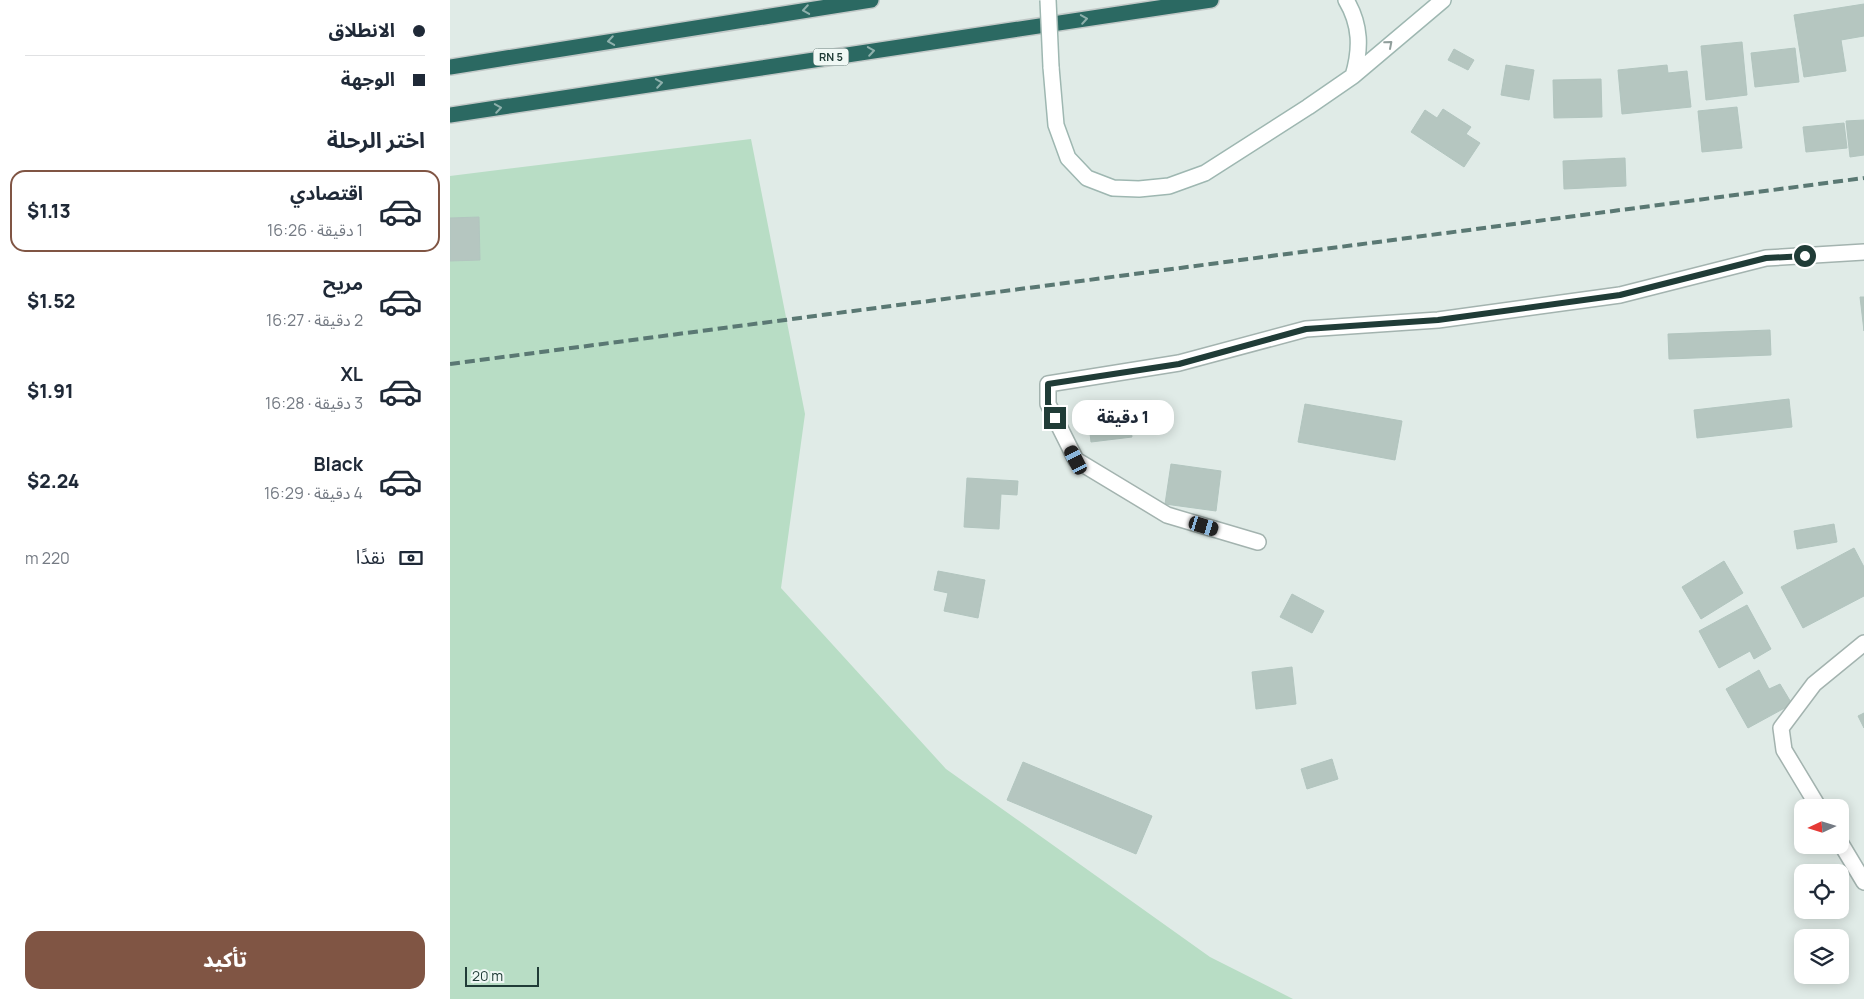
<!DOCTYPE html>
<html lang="ar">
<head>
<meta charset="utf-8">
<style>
  :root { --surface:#fff; --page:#f2f2f3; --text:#1f2937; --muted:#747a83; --line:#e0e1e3; --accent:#805544 }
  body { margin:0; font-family:Manrope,"Noto Sans Arabic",sans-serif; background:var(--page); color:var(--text); direction:rtl; height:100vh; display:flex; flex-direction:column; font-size:19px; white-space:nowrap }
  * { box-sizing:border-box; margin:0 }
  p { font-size:16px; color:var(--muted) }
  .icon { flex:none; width:28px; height:28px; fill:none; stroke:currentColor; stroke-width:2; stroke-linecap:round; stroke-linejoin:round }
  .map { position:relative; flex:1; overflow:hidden; direction:ltr }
  .drawer { display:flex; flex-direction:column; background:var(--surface); width:450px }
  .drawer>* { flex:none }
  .banner { display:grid; align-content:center; height:110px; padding:0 25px; background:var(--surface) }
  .needle { width:32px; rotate:266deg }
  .fabs { position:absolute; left:1344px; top:799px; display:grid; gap:10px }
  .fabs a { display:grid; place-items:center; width:55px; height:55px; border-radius:10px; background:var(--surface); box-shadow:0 2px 12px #0003; font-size:25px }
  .scale { position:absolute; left:15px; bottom:12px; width:74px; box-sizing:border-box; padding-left:5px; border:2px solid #203c37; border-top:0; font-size:14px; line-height:18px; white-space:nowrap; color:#203c37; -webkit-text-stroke:4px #f0f8f5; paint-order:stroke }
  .end { position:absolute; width:22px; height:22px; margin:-11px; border:6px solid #203c37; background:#fff; box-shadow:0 0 0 2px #fff }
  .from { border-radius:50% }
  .bubble { position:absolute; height:35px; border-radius:15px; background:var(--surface); box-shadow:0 2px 12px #0003; font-size:16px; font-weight:800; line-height:35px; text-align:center; direction:rtl }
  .car { position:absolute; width:15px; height:30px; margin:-15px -8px; border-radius:6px; box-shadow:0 0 4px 1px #0007; background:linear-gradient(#222 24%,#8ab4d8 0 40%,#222 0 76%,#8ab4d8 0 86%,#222 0) }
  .banner b { display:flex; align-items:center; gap:18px; height:48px; font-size:19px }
  .banner b+b { border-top:1px solid var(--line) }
  .banner i { width:12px; height:12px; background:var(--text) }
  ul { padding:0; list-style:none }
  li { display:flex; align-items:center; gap:15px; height:82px; margin:0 10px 8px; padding:0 15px; border:2px solid transparent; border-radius:15px }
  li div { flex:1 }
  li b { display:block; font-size:19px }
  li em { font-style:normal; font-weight:800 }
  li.on { border-color:var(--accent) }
  li>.icon { width:45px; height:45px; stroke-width:1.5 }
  h2 { padding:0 25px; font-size:22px; line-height:60px }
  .pay { display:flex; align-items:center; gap:12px; height:55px; padding:0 25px; font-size:19px }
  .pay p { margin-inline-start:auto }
  .primary-button { display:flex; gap:10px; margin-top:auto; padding:10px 25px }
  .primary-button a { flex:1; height:58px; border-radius:15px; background:var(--accent); color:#fff; font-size:20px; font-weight:800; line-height:58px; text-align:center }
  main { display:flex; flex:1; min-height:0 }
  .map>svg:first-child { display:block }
  .green { fill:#b8ddc5 }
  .building { fill:#b5c6c0; stroke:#b2c5bf }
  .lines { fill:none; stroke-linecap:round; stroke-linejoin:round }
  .street-casing { stroke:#a3b3af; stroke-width:18 }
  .secondary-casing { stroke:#9eb7b1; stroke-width:18 }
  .highway-casing { stroke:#c1c8c7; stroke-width:18 }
  .street { stroke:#fff; stroke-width:15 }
  .secondary { stroke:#fff; stroke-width:15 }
  .highway { stroke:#2b6962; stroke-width:15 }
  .rail { stroke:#5a7873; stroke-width:4; stroke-dasharray:10 5; stroke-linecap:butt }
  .secondary-bridge-casing { stroke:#9eb7b1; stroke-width:18; stroke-linecap:butt }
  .secondary-bridge { stroke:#fff; stroke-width:15 }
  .oneway { stroke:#8eb0ac }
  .oneway2 { stroke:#909e9b }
  .route { stroke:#203c37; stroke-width:6 }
  .labels { text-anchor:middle; stroke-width:4; stroke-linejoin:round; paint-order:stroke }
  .shield { fill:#f0f8f5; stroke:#5e7470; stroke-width:1 }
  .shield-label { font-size:11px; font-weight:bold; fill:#203c37 }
</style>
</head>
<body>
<main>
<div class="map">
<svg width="1414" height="999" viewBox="0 0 1414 999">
  <rect width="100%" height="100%" fill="#e0ebe7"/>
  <!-- green -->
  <path class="green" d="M301,139L355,414L331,588L496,769L760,957L843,999H0V176Z"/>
  <!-- building -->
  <path class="building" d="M1414,4V36L1391,40L1396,71L1354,77L1344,15Z
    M1292,42L1297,95L1256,100L1251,46Z
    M1345,48L1349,82L1305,87L1301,53Z
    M1004,49L1024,60L1018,70L998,60Z
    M1056,65L1084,70L1079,100L1051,95Z
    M1217,65L1218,73L1237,71L1241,107L1172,114L1168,70Z
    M1151,79L1152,117L1104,118L1103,80Z
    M1287,107L1292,148L1252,152L1248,111Z
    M993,109L1021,127L1016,134L1030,143L1014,167L961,132L975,110L987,118Z
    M1414,120V155L1400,157L1396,121Z
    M1394,123L1397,148L1356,152L1353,127Z
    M1175,158L1176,186L1114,189L1113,161Z
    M29,217L30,260L0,261V218Z
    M1410,297H1414V331Z
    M1320,330L1321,355L1219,359L1218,334Z
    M1339,399L1342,427L1247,438L1244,410Z
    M855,404L952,421L945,460L848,442Z
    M678,411L682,437L641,442L638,416Z
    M721,464L771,471L766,511L715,504Z
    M517,478L568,481L567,495L551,494L549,529L514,527Z
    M1384,524L1387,542L1347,549L1344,531Z
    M1404,548L1414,567V596L1353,628L1331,587Z
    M1274,561L1293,593L1251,619L1232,587Z
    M488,571L535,580L528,618L494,611L498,593L484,590Z
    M842,594L874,611L862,633L830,617Z
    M1297,605L1321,649L1304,659L1300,651L1269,668L1249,631Z
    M842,667L846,704L806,709L802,672Z
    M1309,670L1319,689L1330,684L1342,704L1298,728L1276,689Z
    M1414,713V728L1408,716Z
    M882,759L888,779L857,789L851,769Z
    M573,762L702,816L686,854L557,800Z"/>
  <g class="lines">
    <defs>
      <path id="street" d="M808,542L717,515L626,460L598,404V384L729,363L856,329L988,320L1170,295L1316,258L1414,252
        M1369,808L1334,750L1331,728L1364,684L1414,643
        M1390,842L1414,882"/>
      <path id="secondary" d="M896,0C911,25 911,49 903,76
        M601,67L606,125L618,158L637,178L663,188L689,189L719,186L755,173L858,107L903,76L993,0"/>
      <path id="highway" d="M0,67L421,0
        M0,115L761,0"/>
    </defs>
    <!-- street casing -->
    <use href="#street" class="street-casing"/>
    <!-- secondary casing -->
    <use href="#secondary" class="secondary-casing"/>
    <!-- highway casing -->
    <use href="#highway" class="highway-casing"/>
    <!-- street -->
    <use href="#street" class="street"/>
    <!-- secondary -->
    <use href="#secondary" class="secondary"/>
    <!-- highway -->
    <use href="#highway" class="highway"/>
    <!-- rail -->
    <path class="rail" d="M0,364L1414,178"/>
    <defs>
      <path id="secondary-bridge" d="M598,0L601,67"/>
    </defs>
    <!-- secondary-bridge casing -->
    <use href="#secondary-bridge" class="secondary-bridge-casing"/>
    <!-- secondary-bridge -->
    <use href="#secondary-bridge" class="secondary-bridge"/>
  </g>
  <!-- one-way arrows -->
  <defs><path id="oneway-chevron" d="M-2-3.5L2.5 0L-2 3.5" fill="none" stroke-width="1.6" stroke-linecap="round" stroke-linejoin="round" transform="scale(1.25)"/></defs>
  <g class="oneway">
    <use href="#oneway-chevron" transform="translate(356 10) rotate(171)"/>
    <use href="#oneway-chevron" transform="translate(634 19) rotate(-9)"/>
    <use href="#oneway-chevron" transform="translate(161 41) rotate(171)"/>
    <use href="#oneway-chevron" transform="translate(421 51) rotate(-9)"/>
    <use href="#oneway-chevron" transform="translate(209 83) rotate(-9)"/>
    <use href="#oneway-chevron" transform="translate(48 108) rotate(-9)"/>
  </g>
  <use class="oneway2" href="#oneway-chevron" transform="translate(939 44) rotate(-41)"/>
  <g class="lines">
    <!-- route -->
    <path class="route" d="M605,418L598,404V384L729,364L856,329L988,320L1170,295L1316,258L1355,256"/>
  </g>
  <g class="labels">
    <!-- shield labels -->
    <rect class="shield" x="363.5" y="48.5" width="35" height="17" rx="4"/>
    <g class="shield-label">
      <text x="381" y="61">RN 5</text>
    </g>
  </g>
</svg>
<div class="fabs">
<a><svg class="needle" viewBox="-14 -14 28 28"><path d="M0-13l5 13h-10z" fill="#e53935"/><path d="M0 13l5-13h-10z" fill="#747a83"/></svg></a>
<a><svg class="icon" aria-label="locate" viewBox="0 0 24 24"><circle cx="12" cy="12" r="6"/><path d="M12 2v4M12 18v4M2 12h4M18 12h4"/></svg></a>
<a><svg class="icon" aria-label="layers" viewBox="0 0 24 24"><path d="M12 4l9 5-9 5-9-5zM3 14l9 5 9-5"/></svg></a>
</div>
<div class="scale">20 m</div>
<i class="end from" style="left:1355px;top:256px"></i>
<i class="end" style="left:605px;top:418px"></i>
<div class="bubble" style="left:622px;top:400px;width:102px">1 دقيقة</div>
<i class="car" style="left:626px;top:460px;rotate:333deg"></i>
<i class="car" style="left:754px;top:526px;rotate:107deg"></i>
</div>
<section class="drawer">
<div class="banner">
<b><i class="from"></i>الانطلاق</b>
<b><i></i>الوجهة</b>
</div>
<h2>اختر الرحلة</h2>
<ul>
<li class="on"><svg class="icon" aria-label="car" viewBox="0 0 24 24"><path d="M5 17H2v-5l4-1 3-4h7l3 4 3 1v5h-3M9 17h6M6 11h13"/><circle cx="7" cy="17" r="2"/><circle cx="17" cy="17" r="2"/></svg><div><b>اقتصادي</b><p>1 دقيقة · 16:26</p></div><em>$1.13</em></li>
<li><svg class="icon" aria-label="car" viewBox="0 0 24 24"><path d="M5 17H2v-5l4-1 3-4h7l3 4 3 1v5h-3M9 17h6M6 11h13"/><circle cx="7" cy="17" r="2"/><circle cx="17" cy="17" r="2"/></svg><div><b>مريح</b><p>2 دقيقة · 16:27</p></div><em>$1.52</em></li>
<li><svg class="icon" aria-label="car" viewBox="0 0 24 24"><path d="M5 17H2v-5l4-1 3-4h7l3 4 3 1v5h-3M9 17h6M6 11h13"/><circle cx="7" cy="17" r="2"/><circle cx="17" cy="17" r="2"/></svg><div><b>XL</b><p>3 دقيقة · 16:28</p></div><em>$1.91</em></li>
<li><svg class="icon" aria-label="car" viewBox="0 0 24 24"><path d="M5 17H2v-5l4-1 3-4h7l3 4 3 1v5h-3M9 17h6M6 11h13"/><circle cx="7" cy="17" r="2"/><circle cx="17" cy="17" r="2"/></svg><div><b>Black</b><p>4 دقيقة · 16:29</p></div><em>$2.24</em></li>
</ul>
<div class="pay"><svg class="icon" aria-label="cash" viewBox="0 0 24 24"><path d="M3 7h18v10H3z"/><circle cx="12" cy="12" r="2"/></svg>نقدًا<p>220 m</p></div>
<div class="primary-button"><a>تأكيد</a></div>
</section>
</main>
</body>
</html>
